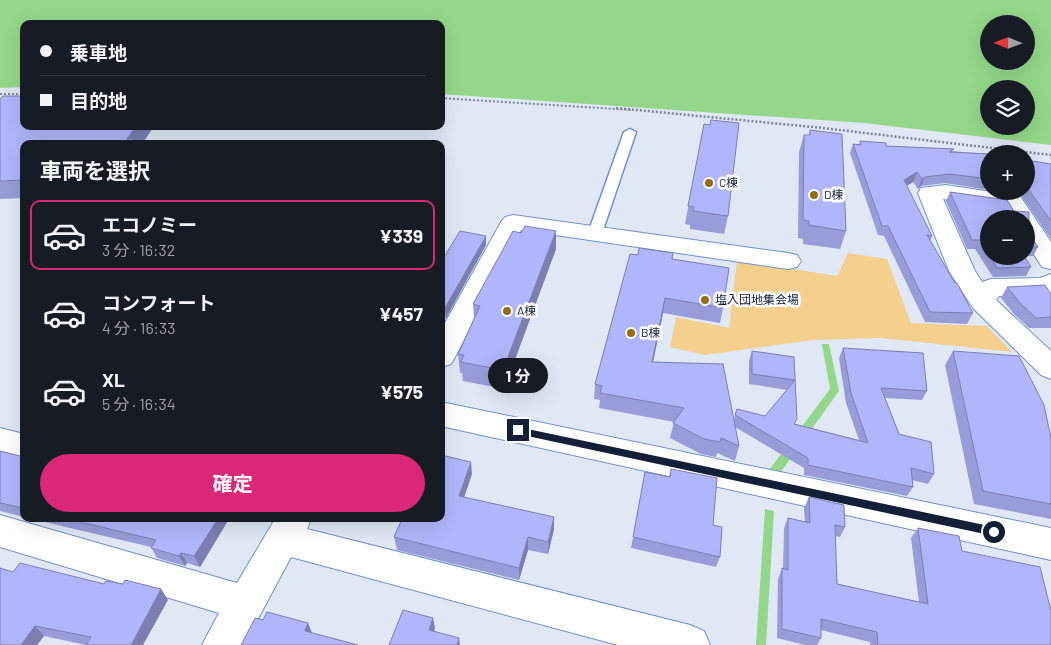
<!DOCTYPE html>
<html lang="ja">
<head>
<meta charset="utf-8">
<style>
  :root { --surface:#171b24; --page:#20242c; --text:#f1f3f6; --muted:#9ea1a6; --line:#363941; --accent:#db2777 }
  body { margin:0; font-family:Barlow,"Noto Sans JP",sans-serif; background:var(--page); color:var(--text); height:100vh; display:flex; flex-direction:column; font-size:19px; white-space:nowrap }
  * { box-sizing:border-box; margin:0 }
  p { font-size:16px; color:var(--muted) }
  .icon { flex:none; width:28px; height:28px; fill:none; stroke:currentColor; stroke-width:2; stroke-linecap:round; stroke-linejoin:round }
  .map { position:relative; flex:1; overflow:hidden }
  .sheet { position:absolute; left:20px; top:140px; width:425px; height:382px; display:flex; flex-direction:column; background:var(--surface); border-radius:10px; box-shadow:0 5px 20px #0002 }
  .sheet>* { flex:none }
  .hud { position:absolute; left:20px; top:20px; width:425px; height:110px; border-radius:10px; box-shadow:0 5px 20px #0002; display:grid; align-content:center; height:110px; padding:0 20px; background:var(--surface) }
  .needle { width:32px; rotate:271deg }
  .fabs { position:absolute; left:980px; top:15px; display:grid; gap:10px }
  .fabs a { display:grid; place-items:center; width:55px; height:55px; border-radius:50%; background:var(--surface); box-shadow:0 5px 20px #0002; font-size:25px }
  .end { position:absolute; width:22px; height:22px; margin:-11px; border:6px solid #121f37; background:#fff; box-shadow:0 0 0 2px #fff }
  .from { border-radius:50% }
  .bubble { position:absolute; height:35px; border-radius:18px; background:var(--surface); box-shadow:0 5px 20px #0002; font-size:16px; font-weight:700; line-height:35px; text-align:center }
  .hud b { display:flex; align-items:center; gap:18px; height:48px; font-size:19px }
  .hud b+b { border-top:1px solid var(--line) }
  .hud i { width:12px; height:12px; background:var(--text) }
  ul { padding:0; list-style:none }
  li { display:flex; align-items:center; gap:15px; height:70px; margin:0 10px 8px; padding:0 10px; border:2px solid transparent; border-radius:10px }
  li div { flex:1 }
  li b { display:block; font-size:19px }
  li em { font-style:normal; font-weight:700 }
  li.selected { border-color:var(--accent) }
  li>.icon { width:45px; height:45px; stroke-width:1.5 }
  h2 { padding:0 20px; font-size:22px; line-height:60px }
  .primary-button { display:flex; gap:10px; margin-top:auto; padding:10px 20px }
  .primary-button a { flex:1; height:58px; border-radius:30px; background:var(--accent); color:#fff; font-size:20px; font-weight:700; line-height:58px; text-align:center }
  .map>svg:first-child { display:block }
  .green { fill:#f4cf8d }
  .water { fill:#95d78a; fill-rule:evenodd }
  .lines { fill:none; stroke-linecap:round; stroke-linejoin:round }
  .lane-casing { stroke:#6f92cf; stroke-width:3 }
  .street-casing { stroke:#6f92cf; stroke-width:2 }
  .secondary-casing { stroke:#6f92cf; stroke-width:2 }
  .path-far1 { stroke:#7c8699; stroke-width:2; stroke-dasharray:2 2; stroke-linecap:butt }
  .path { stroke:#7c8699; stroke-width:2.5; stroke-dasharray:2 2; stroke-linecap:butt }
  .lane { fill:#fff; fill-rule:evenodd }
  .street { fill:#fff; fill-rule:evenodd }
  .secondary { fill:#fff; fill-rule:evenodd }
  .wall { fill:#989dd9 }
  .shaded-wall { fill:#7c7fb0 }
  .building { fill:#b1b6fc; stroke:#7c7fb0 }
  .route { fill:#121f37 }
  .poi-dot { fill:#936c15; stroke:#fff; stroke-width:2 }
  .labels { text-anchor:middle; stroke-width:5; stroke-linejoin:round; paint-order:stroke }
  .poi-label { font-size:12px; fill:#121f37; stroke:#fff; text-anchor:start }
</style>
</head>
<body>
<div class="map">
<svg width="1051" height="645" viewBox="0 0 1051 645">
  <rect width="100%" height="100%" fill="#e0e8f6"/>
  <!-- green -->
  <path class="green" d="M848,253L887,259L911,323L987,326L1012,352L881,338L813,340L705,355L670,347L676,317L729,328L737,260L837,276Z"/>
  <!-- water -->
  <path class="water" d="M0,0H1051V145L864,123L441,94V24H24V87L0,88ZM989,24H1026V61H989ZM989,89H1026V126H989Z
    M822,344H829L839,391L778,476L766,474L830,389Z
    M765,509L774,511L766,645H756Z"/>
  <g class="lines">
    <defs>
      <path id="lane" d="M630,129L636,132L602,233L595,237L590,236L588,233L624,132Z"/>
      <path id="street" d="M945,185L1020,196L1051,242V269L1042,267L1026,242V219H1011L1004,207L943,199L975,271L982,282L991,279L1040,278L1051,274V293L999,296L996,300L1051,351V379L1041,375L973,308L949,271L918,193L921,188Z
        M513,215L788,253L797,255L801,261L797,267L788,269L521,230L455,357L451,364L441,367V330L501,222L505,217Z
        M441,402L1051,528V560L441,426Z
        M0,515L237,583L275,519H311L307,529L690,625L704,631L710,645H618L291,557L244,645H202L219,613L0,547Z"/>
      <path id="secondary" d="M0,428L24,434V460L0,454Z"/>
    </defs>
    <!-- lane casing -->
    <use href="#lane" class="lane-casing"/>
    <!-- street casing -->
    <use href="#street" class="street-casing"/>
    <!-- secondary casing -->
    <use href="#secondary" class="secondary-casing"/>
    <!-- path-far1 -->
    <path class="path-far1" d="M0,94H24
      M441,98L632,110"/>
    <!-- path -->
    <path class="path" d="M616,108L823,128L1051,155"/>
    <!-- lane -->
    <use href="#lane" class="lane"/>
    <!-- street -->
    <use href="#street" class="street"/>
    <!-- secondary -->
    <use href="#secondary" class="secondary"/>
  </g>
  <!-- wall -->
  <path class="wall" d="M0,99L154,126L142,144H24V198L0,199Z
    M704,124L728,216L724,234L690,229V225L685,224Z
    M810,130L846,231L840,249L803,244V239L798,238L799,152L804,135H809Z
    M860,141L886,146L989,154V190L945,183L921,186L918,189L913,182L906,186L932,236L930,241L973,313L967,324L925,322L884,236L878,235L850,153L853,144L859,145Z
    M1026,160L1051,164V239L1020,194L1000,191H1026Z
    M950,192L1007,200L1014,211L1029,212V233L1038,247L1033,256H1026V219H989V256H1024L1031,267L1026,276L993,277L975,249H967L946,201Z
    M556,231V249L504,389L463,381L462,373H460L458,354L474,318L473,304L521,233Z
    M486,245L446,318L441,317V262Z
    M672,259L723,308L720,323L663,313L653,362L734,419L735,415L765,416L787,390L749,384V361L752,351L794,357L795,424L859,440L846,403L839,358L843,348L927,391L922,400L885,398L899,434L934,474L928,484L912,480L913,487L907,496L804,475V468L735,427L739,446L735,461L717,453L716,457L701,454L670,438L674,422L599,408L600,400L594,399L595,384Z
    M1007,287L1051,294V328H1029L1014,314L1001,298Z
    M953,351L1051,438V519L974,504L945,365Z
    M0,451L24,457V517L0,511Z
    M671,469L713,525L720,557L716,567L631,548L645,472L669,477Z
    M472,474L464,497L554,529L548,554L528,550L519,580L397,550L394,537L402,520L396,519H441Z
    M809,497L845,527L840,537L835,536L837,584L919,602L911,538L918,528L962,551L1051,645H870V642L821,630V638L817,645H805L777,638L778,579L782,568L783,569L784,528L788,518L805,522L804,508Z
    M32,519H229L200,567L187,563L185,566L157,558L151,547Z
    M13,572L104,584H123L161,589L168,600L86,645L44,636L37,645Z"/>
  <!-- shaded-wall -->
  <path class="shaded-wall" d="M136,126H154L142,144H129L127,139Z
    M917,172L913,182L900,190L904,180Z
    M925,177L921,186L918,189L922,179Z
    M556,231V249L504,389L503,370Z
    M486,236V245L446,318L445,308Z
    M665,298L663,313L650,377L652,362Z
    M471,462L472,474L460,509L459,496Z
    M554,517V529L548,554V542Z
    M218,519H229L200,567L194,556Z
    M528,537V550L519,580V568Z
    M181,553L187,563L185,566L179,556Z
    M161,589L168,600L143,645H131Z
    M433,618L435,628L431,640L429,630Z
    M308,623L312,633L305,631Z
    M35,626L44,636L37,645H21Z
    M459,638L460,645H457Z"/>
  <!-- building -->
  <path class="building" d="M3,96H24V126H136L127,139H133L129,144H24V180L0,181V99Z
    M711,120L739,123L728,216L693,211L694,207L688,206L704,124L710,125Z
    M810,130L842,134L846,231L809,225V221L803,220L804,135H810Z
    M860,141L886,143V146L954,149L949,152L989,154V179L949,174L925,177L922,179L917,172L904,180L932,236L927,235L955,283H957L973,313L930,312L888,226H882L853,144L861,145Z
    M1026,160L1051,164V221L1026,186Z
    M950,192L1007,200L1014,211L1029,212V233L1038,247L1026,246V219H989V254L980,240H972Z
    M525,226L556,231L503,370L461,362L464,355L458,354L480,306L473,304L513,231L521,233Z
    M460,231L486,236L445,308H441V262Z
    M639,248L673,253L672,259L729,268L723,308L665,298L652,362L723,364L739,446L721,438L720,442L704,439L673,423L684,408L600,393L602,386L595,384L630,254L638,255Z
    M990,256H1024L1031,267L997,268Z
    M1045,285L1051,294V317L1036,318L1020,303L1007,287Z
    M843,348L923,353L927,391L881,388L899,434L931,442L934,474L911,468L913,487L808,465V458L735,415L737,409L765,416L795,380L752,374V351L794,357L797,419L794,424L868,443L851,393Z
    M953,351L1019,356L1044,405L1051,438V504L983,491Z
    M0,451L24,457V508L0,503Z
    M441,455L471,462L459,496L554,517L548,542L528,537L519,568L394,537L402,519H441Z
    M671,469L717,478L713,525L722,527L720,557L633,537L645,472L670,477Z
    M809,497L844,505L845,527L835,525L837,584L928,604L918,528L959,536L962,551L1040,567L1051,611V645H878L877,632L821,619V638L782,629V568L788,570V518L810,523Z
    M68,519H218L194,556L181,553L179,556L151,548L156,540Z
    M20,563L104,584L106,581L123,584L125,580L161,589L131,645H86L91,637L35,626L21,645H0V568L13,572Z
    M403,610L433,618L429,630L459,638L457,645H389Z
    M267,612L308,623L305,631L358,645H241L255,618L263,620Z"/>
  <!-- route -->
  <path class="route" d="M518,427L994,527L999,532L994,536L518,434L513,430Z"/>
  <!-- markers -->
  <g class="poi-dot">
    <circle cx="709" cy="183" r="5"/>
    <circle cx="814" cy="195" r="5"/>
    <circle cx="705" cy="300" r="5"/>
    <circle cx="507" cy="311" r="5"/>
    <circle cx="631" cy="333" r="5"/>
  </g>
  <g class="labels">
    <!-- poi labels -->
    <g class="poi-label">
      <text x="719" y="187">C棟</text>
      <text x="824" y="199">D棟</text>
      <text x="715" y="304">塩入団地集会場</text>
      <text x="517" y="315">A棟</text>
      <text x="641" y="337">B棟</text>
    </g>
  </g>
</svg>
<div class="fabs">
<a><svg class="needle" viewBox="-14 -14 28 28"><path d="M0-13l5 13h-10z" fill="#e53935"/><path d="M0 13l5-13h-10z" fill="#9ea1a6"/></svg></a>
<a><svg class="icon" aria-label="layers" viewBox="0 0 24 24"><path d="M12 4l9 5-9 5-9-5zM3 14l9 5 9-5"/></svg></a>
<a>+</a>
<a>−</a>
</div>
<i class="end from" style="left:994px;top:532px"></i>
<i class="end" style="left:518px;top:430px"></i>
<div class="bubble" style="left:488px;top:358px;width:60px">1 分</div>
<div class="hud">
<b><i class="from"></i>乗車地</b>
<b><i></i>目的地</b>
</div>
<section class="sheet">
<h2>車両を選択</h2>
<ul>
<li class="selected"><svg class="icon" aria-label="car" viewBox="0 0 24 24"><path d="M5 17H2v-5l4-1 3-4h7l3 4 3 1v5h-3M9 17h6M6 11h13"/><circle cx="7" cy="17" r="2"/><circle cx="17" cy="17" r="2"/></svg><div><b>エコノミー</b><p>3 分 · 16:32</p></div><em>¥339</em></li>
<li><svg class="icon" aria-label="car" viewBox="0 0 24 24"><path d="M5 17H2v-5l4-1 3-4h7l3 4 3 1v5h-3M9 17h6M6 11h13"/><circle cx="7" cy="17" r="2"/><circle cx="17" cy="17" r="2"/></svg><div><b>コンフォート</b><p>4 分 · 16:33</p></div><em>¥457</em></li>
<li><svg class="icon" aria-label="car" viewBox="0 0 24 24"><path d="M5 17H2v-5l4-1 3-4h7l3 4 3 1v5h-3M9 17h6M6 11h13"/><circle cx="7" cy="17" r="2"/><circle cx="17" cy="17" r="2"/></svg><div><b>XL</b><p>5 分 · 16:34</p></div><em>¥575</em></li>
</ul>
<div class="primary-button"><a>確定</a></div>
</section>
</div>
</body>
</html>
